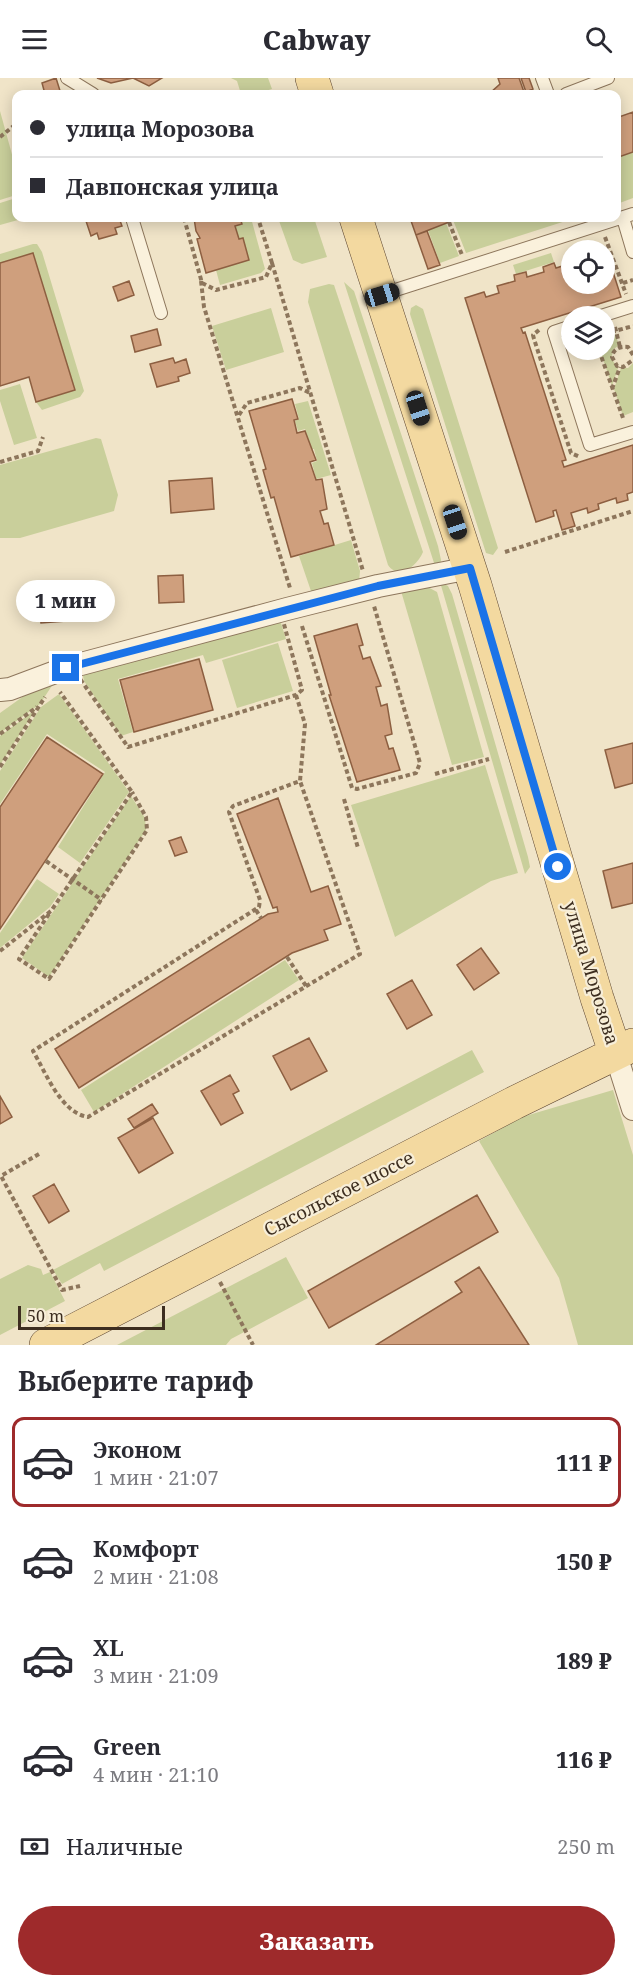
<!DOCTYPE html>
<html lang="ru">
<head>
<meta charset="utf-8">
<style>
  :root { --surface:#fff; --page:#f7f7f7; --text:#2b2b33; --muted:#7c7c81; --line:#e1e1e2; --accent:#9e2a2b }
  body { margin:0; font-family:"Noto Serif",serif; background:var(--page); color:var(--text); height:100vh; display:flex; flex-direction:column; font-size:22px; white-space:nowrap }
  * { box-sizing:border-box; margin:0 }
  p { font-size:20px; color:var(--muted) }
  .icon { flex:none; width:33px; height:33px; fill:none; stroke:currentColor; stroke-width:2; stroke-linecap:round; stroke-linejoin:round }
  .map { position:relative; height:1267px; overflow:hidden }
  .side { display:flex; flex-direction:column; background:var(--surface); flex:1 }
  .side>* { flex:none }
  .banner { position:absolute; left:12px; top:12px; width:609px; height:132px; border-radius:12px; box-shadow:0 3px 15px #0003; display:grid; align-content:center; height:132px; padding:0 18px; background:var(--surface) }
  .controls { position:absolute; left:561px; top:162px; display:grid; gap:12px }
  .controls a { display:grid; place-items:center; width:54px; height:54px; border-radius:50%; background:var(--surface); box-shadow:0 3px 15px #0003; font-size:30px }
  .scale { position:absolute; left:18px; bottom:15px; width:147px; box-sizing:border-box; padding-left:6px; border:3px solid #3d2e20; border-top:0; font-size:16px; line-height:21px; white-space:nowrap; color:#3d2e20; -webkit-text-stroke:4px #f7eed8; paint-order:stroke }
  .end { position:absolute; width:27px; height:27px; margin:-14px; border:8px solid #1a73e8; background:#fff; box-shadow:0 0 0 3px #fff }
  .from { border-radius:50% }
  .bubble { position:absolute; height:42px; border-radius:21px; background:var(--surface); box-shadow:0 3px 15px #0003; font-size:20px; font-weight:800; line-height:42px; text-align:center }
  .car { position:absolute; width:18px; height:36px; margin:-18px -9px; border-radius:8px; box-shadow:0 0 4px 2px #0007; background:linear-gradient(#222 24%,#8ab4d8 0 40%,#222 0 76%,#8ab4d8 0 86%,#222 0) }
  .banner b { display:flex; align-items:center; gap:21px; height:57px; font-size:22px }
  .banner b+b { border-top:2px solid var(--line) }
  .banner i { width:15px; height:15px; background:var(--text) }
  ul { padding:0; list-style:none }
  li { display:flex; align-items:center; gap:18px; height:90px; margin:0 12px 9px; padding:0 6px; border:3px solid transparent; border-radius:12px }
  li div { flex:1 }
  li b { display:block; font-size:22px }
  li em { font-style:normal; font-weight:800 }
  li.active { border-color:var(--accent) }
  li>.icon { width:54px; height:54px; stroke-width:1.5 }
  h2 { padding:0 18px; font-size:27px; line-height:72px }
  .pay { display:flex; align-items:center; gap:15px; height:66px; padding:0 18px; font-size:22px }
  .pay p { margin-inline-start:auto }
  .primary-button { display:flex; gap:12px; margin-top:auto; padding:12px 18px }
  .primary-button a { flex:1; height:69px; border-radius:36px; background:var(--accent); color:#fff; font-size:24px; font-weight:800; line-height:69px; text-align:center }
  header { display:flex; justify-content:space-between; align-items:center; height:78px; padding:0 18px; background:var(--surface); font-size:27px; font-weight:800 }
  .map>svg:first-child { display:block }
  .green { fill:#c9cf9b }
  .building { fill:#cf9f7d; stroke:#8d5f41; stroke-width:1.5 }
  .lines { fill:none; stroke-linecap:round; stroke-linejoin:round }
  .service-casing { stroke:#8d765c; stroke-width:14 }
  .minor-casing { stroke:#8d765c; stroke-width:24 }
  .primary-casing { stroke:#5b4430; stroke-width:34 }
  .path { stroke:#8d765c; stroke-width:4; stroke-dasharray:4.5 3; stroke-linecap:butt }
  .service { stroke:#faf1dc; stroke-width:12 }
  .minor { stroke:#faf1dc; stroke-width:22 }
  .primary { stroke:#f3d9a0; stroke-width:33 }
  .route { stroke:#1a73e8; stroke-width:8 }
  .labels { text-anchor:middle; stroke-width:4.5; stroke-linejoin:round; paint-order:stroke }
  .street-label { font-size:18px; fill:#3d2e20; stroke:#f7eed8 }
</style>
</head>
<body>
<header><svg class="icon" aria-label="menu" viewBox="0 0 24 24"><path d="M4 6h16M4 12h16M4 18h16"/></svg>Cabway<svg class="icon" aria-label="search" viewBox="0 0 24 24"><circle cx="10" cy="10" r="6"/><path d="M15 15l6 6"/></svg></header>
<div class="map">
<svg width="633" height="1267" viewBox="0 0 633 1267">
  <rect width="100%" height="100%" fill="#f0e4c8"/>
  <!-- green -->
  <path class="green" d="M231,0H268L272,11L262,14L263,16H241L237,3Z
    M0,33L16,91V117L0,122Z
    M633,74V120L617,126L616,80Z
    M16,120V140H25L0,147V125Z
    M240,140H251L265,191L261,195L220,207L216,192L249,182L243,161H239L235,148L242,146Z
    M278,140H314L327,179L302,186L293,182Z
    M461,140H575L466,175L453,142Z
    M446,145L459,178L440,185L428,152Z
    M33,166H37L42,174L84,313L80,319L42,332L36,324L75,312L0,185V176Z
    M551,175L554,184L516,196L513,187Z
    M344,204L354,213L438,468L441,482L440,487L435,488Z
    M329,206L334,207L423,474C417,488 399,503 388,487L308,224L310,211Z
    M416,227L423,231L498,470L493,477L486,475L410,236L411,230Z
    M271,230L284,274L226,292L212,248Z
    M615,255L619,267L614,271L611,280L618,290L612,308L600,272H604L605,258Z
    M633,285V334L623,338L614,311L621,290H628Z
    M20,306L37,360L14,367L0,323V312Z
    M308,323L331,397L316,401L312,385L317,383L314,371H311L305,351L298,353L295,343L299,341L295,326Z
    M96,360L101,361L118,417L114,433L20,460H0V387Z
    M351,462L360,493L359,504L312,516L299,478Z
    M440,504L448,508L452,516L528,779L530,789L525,796Z
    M424,507L437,514L484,679L452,687L401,513Z
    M280,542L286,561L206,585L203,577L118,601L133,654L121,658L84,603L83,598L87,594Z
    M278,565L293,613L237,630L222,582Z
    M49,600L53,606L40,626L0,655V635Z
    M59,616L129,714L80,785L58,769L105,694L47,656L0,726V693L41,629Z
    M36,631L0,687V658Z
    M485,687L518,795L491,803L395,859L351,727Z
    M131,718L145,740L146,752L49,899L22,880Z
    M37,801L59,816L50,829L0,870V855Z
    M285,882L299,902L94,1034L81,1012Z
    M472,972L484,994L104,1193L100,1185L62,1206L53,1192Z
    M613,1012L633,1077V1267H578L559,1200L479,1063L522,1039Z
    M286,1179L308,1220L231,1261L226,1267H117Z
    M28,1187L41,1191L43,1197L50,1194L65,1223L0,1257V1201Z"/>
  <!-- building -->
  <path class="building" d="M56,0L61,16H45L42,5Z
    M97,0H162L149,8L133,0L111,5Z
    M498,0H519L524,14L489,16L500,6Z
    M521,0H529L533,11L526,14Z
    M633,34V74L616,80V40Z
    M85,140H119L122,148L115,150L117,156L99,161L97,155L91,158Z
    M194,140H240L242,146L235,148L239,161L243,160L249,182L206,195L197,161L200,160L196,153Z
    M410,140H456L457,141L416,157Z
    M427,153L440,187L428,191L416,157Z
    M33,175L75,312L36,324L29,299L0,308V185Z
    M607,175L621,219L521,250L523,255L525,254L566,382L562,383L564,389L633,367V414L627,416L628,422L617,425L616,420L598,426L599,431L588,435L587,430L571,435L575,448L562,452L556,432L553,433L554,438L536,444L465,220L484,214L486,219L499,215L497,208L515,203L514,197L526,194L527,199L544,194L543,189L554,185L556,190L572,185V206H604V176Z
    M129,203L134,217L118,223L113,209Z
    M157,251L161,267L135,274L131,258Z
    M173,280L175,285L186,281L190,295L178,299L179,303L157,309L150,286Z
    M292,321L298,341L294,342L297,355L305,353L316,382L310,384L316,402L322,401L327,431L320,433L324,446L328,445L334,467L291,479L274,419L271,420L263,392L266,391L249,333Z
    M212,400L214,431L171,435L169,403Z
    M183,497L184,524L159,525L158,498Z
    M64,510L66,543L41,545L38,512Z
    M357,546L363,567L359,568L363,581L370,579L381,608L376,609L381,628L387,626L392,656L385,658L389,671L393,670L400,692L357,704L329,617H331L314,558Z
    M199,581L213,632L134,654L120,602Z
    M47,659L103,696L0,851V729Z
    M633,665V705L615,710L605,672Z
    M278,720L311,814L328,808L341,846L324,852L328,862L292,875L79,1010L55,971L268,836L278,834L277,829L273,830L237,736Z
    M181,759L187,774L175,778L169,763Z
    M633,785V825L612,830L603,793Z
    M481,870L499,895L474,912L457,887Z
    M412,902L432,937L407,951L387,916Z
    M309,960L327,993L291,1012L273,978Z
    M230,997L239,1013L233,1016L243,1035L221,1047L201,1013Z
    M0,1018L12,1039L0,1046Z
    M152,1026L158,1035L134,1050L128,1041Z
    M153,1040L173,1075L139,1095L118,1060Z
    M54,1106L69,1133L49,1145L33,1118Z
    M477,1117L498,1154L329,1250L308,1213Z
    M479,1189L529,1267H376L462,1214L455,1204Z"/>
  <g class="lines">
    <defs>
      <path id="service" d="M67,0L93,16
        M542,0L548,16
        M566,16L608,0
        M132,140L161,235
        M623,140L633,174
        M383,216L633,136
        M601,238L633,228
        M572,248L554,254L590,367L633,354"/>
      <path id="minor" d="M0,612L10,611L66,590L287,531L378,508L470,490
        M615,974L633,1031"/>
      <path id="primary" d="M312,0L317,16
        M356,140L475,507L597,920L615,974
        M46,1267L514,1025L633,967"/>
    </defs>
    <!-- service casing -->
    <use href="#service" class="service-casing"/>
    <!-- minor casing -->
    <use href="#minor" class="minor-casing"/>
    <!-- primary casing -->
    <use href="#primary" class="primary-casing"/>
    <!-- path -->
    <path class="path" d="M0,59L16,46
      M184,140L202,205L216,212L266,199L272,185L258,140
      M449,144L462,177
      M605,159L626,216
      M272,185L363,493
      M201,203L204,229L290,510
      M623,205L633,202
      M615,249L620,269
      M539,252L533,257L534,261L571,375L580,379
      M604,256L633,248
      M599,272L623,340
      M633,277L628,269C620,268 613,271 612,279L617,288L623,289L633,282
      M612,311L620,289
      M239,337L247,325L300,310L310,315
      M0,384L38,373L43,359
      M505,474L633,433
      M282,539L302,612L296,617L128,669L78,598L80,593Z
      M302,548L352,710L357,711L416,695L420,685L374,528
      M296,617L305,646L300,703L233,728L229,734L260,822L259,829L33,973C46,995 61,1035 88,1039L360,876L300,703
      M0,656L37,629
      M0,689L45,619
      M435,696L489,681
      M344,721L358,770
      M46,783L102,822
      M256,832L261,840
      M49,836L19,881L49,901L147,752L146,739L132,714
      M0,873L51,833L132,714L60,614
      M287,879L306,908
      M39,1076L1,1098L62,1212L80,1208
      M220,1204L253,1267"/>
    <!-- service -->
    <use href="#service" class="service"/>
    <!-- minor -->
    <use href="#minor" class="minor"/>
    <!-- primary -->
    <use href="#primary" class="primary"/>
  </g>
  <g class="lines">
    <!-- route -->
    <path class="route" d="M66,590L378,508L470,490L558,789"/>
  </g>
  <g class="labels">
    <!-- street labels -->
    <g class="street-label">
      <text transform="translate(591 895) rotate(73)" y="6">улица Морозова</text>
      <text transform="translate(339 1116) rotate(-27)" y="6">Сысольское шоссе</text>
    </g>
  </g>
</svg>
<div class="controls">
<a><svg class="icon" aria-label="locate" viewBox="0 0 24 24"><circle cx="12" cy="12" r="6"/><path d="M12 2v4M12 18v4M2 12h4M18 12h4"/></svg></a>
<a><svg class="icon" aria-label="layers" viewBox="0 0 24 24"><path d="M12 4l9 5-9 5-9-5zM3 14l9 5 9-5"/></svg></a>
</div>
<div class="scale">50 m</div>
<i class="end from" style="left:558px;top:789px"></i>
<i class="end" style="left:66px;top:590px"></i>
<div class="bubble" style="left:16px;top:502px;width:99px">1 мин</div>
<i class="car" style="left:382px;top:217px;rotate:73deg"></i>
<i class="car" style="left:418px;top:330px;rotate:162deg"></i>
<i class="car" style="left:455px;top:444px;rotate:162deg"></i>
<div class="banner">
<b><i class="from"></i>улица Морозова</b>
<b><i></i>Давпонская улица</b>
</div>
</div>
<section class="side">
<h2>Выберите тариф</h2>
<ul>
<li class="active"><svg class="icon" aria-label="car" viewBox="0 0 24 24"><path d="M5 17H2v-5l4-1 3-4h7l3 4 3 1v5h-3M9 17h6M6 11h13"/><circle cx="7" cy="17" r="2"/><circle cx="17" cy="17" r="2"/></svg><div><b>Эконом</b><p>1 мин · 21:07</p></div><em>111 ₽</em></li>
<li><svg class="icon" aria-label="car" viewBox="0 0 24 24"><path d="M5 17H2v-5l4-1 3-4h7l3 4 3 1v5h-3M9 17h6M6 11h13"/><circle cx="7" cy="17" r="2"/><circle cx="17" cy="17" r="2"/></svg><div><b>Комфорт</b><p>2 мин · 21:08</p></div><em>150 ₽</em></li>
<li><svg class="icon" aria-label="car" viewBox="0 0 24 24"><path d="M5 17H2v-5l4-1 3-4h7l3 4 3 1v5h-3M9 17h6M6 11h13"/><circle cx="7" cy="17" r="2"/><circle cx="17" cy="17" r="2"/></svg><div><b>XL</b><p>3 мин · 21:09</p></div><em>189 ₽</em></li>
<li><svg class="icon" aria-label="car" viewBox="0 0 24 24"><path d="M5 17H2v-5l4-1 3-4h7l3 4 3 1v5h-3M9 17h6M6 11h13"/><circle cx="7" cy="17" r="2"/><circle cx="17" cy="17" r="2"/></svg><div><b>Green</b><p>4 мин · 21:10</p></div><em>116 ₽</em></li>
</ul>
<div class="pay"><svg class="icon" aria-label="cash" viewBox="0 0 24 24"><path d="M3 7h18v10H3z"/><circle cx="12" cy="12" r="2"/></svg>Наличные<p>250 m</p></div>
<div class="primary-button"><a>Заказать</a></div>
</section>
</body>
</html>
